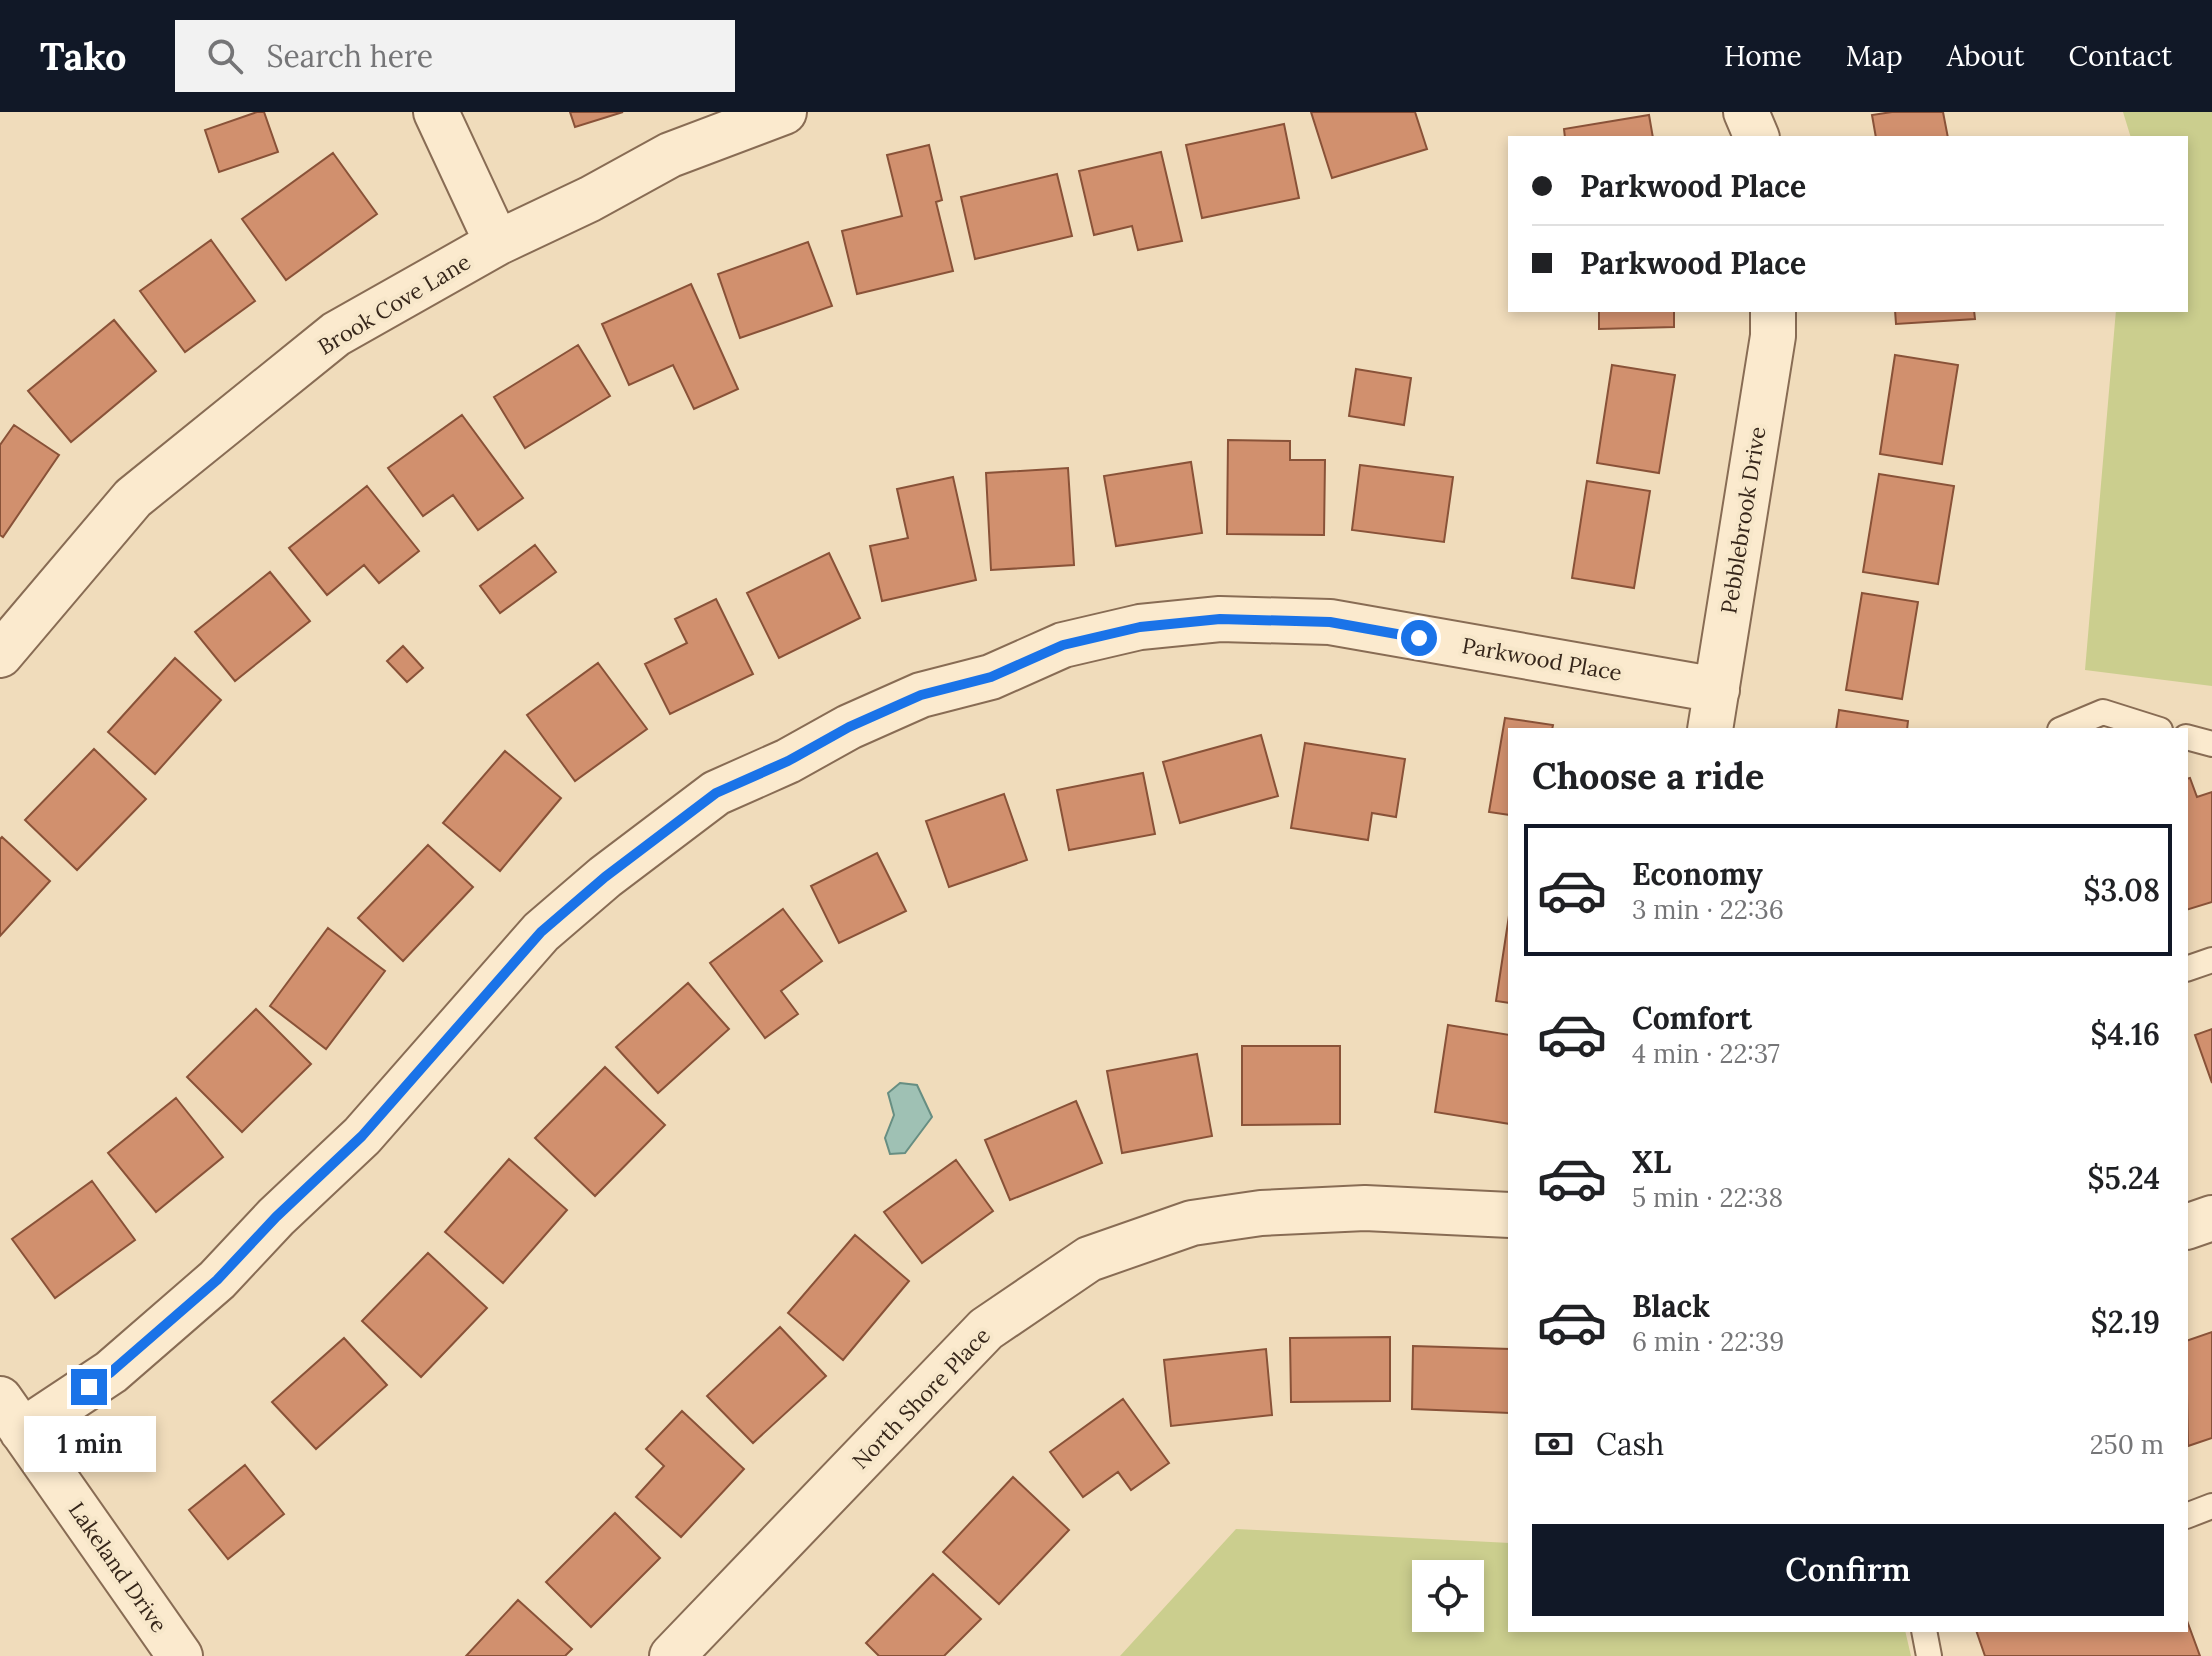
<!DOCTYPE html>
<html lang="en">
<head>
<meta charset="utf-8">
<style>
  :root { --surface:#fff; --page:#f2f2f2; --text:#202124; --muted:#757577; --line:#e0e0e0; --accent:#111827 }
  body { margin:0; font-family:Lora,serif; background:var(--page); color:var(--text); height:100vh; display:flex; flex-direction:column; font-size:30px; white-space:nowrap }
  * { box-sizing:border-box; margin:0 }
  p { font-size:26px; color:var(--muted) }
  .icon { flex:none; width:44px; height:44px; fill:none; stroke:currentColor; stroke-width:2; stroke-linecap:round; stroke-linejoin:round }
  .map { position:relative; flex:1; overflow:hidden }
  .drawer { position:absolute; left:1508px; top:616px; width:680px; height:904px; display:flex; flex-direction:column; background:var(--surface); border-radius:0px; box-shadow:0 4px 12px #0003 }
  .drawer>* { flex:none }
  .top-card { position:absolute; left:1508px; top:24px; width:680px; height:176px; border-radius:0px; box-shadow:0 4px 12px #0003; display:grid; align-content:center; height:176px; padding:0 24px; background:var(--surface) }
  .tools { position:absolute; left:1412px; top:1448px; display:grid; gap:16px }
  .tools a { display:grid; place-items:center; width:72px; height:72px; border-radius:0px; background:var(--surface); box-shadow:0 4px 12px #0003; font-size:40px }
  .end { position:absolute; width:36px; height:36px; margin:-18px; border:10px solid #1a73e8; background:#fff; box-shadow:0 0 0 4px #fff }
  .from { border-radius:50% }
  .bubble { position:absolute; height:56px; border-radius:0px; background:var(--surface); box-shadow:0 4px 12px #0003; font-size:26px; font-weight:600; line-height:56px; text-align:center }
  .top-card b { display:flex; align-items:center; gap:28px; height:76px; font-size:30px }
  .top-card b+b { border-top:2px solid var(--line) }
  .top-card i { width:20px; height:20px; background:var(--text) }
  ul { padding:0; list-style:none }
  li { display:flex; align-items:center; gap:24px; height:132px; margin:0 16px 12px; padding:0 8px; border:4px solid transparent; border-radius:0px }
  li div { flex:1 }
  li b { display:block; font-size:30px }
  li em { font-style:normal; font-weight:600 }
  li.current { border-color:var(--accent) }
  li>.icon { width:72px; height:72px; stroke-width:1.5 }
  h2 { padding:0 24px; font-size:36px; line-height:96px }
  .pay { display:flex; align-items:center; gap:20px; height:88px; padding:0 24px; font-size:30px }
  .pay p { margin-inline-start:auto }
  .button { display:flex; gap:16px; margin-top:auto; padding:16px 24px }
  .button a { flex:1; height:92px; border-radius:0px; background:var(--accent); color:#fff; font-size:32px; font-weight:600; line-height:92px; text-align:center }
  header { display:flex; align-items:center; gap:48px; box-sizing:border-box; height:112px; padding:0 40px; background:var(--accent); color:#fff }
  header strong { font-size:38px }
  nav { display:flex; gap:44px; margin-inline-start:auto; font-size:28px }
  .search { width:560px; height:72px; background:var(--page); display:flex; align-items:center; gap:20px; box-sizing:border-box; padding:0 28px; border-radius:0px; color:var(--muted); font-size:30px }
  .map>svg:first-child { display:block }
  .green { fill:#cbce8e; fill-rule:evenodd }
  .water { fill:#9fc1b4; stroke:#678e82; stroke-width:2 }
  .building { fill:#d1906e; stroke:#895238; stroke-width:2 }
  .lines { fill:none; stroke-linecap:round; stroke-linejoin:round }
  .lane-casing { stroke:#886c54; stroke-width:28 }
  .street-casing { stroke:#886c54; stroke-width:48 }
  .lane { stroke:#fbeace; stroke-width:24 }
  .street { stroke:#fbeace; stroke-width:44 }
  .route { stroke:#1a73e8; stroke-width:10 }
  .labels { text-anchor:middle; stroke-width:8; stroke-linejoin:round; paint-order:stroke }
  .street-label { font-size:22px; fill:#36261a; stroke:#f7e7ca }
</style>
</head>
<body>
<header>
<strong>Tako</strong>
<div class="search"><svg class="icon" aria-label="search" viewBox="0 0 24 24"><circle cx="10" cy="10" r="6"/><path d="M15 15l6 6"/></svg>Search here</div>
<nav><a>Home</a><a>Map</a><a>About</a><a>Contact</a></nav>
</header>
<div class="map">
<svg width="2212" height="1544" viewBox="0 0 2212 1544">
  <rect width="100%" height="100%" fill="#f0dcbb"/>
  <!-- green -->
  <path class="green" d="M2123,0H2212V574L2085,558L2116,198H2186V26H2131Z
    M1236,1417L1510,1431V1518H1905L1911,1544H1120ZM1426,1462H1470V1506H1426Z"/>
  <!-- water -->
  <path class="water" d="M900,971L917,973L932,1005L905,1041L890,1042L885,1026L894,1003L888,981Z"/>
  <!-- building -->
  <path class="building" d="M257,0H264L278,40L219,60L205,18Z
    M570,0H623L575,15Z
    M1311,0H1415L1427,37L1332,66Z
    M1892,0H1943L1948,26H1876L1872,3Z
    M1649,3L1653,26H1565L1564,17Z
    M1284,12L1299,86L1202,106L1186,33Z
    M929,33L942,88L936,90L953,159L857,182L842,119L902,104L887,43Z
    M1161,40L1182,129L1138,138L1132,114L1094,123L1079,59Z
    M333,41L377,102L286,168L242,107Z
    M1057,62L1072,124L975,147L961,85Z
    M211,128L255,189L185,240L140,179Z
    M808,130L832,194L740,226L718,162Z
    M691,172L738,277L694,297L673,253L629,273L602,212Z
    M1599,198H1674V215L1599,217Z
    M1895,198H1974L1975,207L1896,212Z
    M114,208L156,259L71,330L28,279Z
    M578,233L610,284L525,336L494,285Z
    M1895,243L1958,253L1942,352L1880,342Z
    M1612,253L1675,263L1659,361L1597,351Z
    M1356,257L1411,266L1404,313L1349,304Z
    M462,303L523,386L478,418L453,383L423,404L388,356Z
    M14,313L59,343L3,425L0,423V333Z
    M1228,328L1290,329V348H1325L1324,423L1227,422Z
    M1191,350L1202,421L1116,434L1104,364Z
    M1360,353L1453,365L1444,430L1352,418Z
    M1068,356L1074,453L991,458L986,361Z
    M1879,362L1954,374L1938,472L1863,460Z
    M953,365L976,468L882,489L870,434L908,426L897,377Z
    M1587,369L1650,379L1634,476L1572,466Z
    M367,374L419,439L379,471L364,453L327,483L289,436Z
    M535,433L556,460L500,501L480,474Z
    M829,441L860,506L779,546L747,481Z
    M270,460L310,509L235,569L195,520Z
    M1862,481L1918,490L1902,587L1846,578Z
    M716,487L753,562L670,602L645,552L687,531L675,507Z
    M403,534L423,556L407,570L387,549Z
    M175,546L221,588L155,662L108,620Z
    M598,551L647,617L575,669L527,603Z
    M1839,598L1908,609L1907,618H1836Z
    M1505,606L1553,613L1552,618H1510V703L1489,700Z
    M1261,623L1278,684L1180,711L1163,650Z
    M1305,631L1405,647L1396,705L1372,701L1368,728L1291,716Z
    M94,637L146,687L77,758L25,708Z
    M505,639L561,686L500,759L443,711Z
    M1143,661L1155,722L1069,738L1057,678Z
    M2190,666L2197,685L2212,680V790L2186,798V667Z
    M1004,682L1027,748L949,775L926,709Z
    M2,725L50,769L0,824V727Z
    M428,733L473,775L403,849L358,806Z
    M877,741L906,799L839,831L811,774Z
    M783,797L822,849L781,879L798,902L765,926L710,851Z
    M1510,797V891L1496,889Z
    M328,816L385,859L326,937L270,894Z
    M688,871L729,917L658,981L616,935Z
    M256,897L311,952L242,1020L187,965Z
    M1448,913L1510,923V1012L1435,1000Z
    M2212,917V971L2195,923Z
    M1242,934H1340V1012L1242,1013Z
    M1197,942L1212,1024L1122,1041L1107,959Z
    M605,955L665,1013L595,1084L535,1026Z
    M176,986L223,1045L156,1100L108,1041Z
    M1076,989L1102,1051L1010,1088L985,1028Z
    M509,1047L567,1098L503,1171L445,1120Z
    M956,1048L993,1099L922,1151L884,1100Z
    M92,1069L135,1128L55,1186L12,1127Z
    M855,1123L909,1169L843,1248L788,1201Z
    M428,1141L487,1196L421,1265L362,1209Z
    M780,1215L826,1264L753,1331L707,1284Z
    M2212,1220V1326L2188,1334L2186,1229Z
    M1390,1225V1289L1291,1290L1290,1226Z
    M344,1226L387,1273L316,1337L272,1290Z
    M1413,1234L1510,1237V1301L1412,1297Z
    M1266,1237L1272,1303L1171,1314L1164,1248Z
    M1123,1287L1169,1351L1131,1378L1118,1360L1083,1385L1050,1340Z
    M682,1299L744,1357L681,1425L636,1385L664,1354L646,1337Z
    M245,1353L284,1402L228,1447L189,1398Z
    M1013,1365L1069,1418L999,1492L943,1440Z
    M615,1401L660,1446L591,1515L546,1470Z
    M933,1462L981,1507L944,1544H879L866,1531Z
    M518,1488L572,1537L565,1544H466Z
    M2186,1506L2200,1544H1985L1976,1518H2186Z"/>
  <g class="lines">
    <defs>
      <path id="lane" d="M2060,618L2103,600L2160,618
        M2186,625L2212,632
        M2186,857L2212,848
        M2186,1404L2212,1394
        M1924,1518L1929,1544"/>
      <path id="street" d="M436,0L497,131
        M1746,0L1757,26
        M0,543L133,386L336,222L497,131L590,87L670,43L784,0
        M1710,618L1773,224V198
        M2186,1115L2212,1106
        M0,1287L180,1544
        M22,1319L111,1260L217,1168L276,1105L362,1024L541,820L605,765L716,681L788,649L849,615L921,583L991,565L1063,533L1140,515L1220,507L1330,510L1717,578
        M672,1544L986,1217L1089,1147L1192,1111L1261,1101L1365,1096L1510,1103"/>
    </defs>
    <!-- lane casing -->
    <use href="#lane" class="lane-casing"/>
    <!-- street casing -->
    <use href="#street" class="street-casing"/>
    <!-- lane -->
    <use href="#lane" class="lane"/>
    <!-- street -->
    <use href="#street" class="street"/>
  </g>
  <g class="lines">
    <!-- route -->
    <path class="route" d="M89,1275L111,1260L217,1168L276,1105L362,1024L541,820L605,765L716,681L788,649L849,615L921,583L991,565L1063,533L1140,515L1220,507L1330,510L1419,526"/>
  </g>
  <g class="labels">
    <!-- street labels -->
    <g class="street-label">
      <text transform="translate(394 192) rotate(-31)" y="8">Brook Cove Lane</text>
      <text transform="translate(1743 408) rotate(-81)" y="8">Pebblebrook Drive</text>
      <text transform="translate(1542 547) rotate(10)" y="8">Parkwood Place</text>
      <text transform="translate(921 1286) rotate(-46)" y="8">North Shore Place</text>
      <text transform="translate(118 1455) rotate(55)" y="8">Lakeland Drive</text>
    </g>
  </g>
</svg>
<div class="tools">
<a><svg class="icon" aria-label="locate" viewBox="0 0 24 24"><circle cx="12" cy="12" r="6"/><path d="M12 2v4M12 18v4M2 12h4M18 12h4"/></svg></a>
</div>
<i class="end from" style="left:1419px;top:526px"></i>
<i class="end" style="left:89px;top:1275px"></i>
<div class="bubble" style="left:24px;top:1304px;width:132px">1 min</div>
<div class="top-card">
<b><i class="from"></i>Parkwood Place</b>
<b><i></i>Parkwood Place</b>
</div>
<section class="drawer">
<h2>Choose a ride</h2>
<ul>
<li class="current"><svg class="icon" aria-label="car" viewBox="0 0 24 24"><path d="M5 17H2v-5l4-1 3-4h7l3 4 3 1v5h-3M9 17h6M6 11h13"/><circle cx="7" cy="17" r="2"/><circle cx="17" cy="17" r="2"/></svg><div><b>Economy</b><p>3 min · 22:36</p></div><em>$3.08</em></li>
<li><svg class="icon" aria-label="car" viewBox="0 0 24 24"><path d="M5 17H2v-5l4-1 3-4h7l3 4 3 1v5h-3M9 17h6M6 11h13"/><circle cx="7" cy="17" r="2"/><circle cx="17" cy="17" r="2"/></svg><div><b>Comfort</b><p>4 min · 22:37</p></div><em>$4.16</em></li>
<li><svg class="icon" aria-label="car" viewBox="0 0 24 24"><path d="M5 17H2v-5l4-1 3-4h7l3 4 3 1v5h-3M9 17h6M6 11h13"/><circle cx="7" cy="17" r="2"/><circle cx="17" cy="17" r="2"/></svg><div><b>XL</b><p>5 min · 22:38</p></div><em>$5.24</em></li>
<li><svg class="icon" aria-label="car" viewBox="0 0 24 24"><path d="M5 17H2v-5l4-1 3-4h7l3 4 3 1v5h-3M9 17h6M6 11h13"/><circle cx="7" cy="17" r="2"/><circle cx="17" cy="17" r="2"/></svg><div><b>Black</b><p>6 min · 22:39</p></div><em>$2.19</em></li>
</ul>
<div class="pay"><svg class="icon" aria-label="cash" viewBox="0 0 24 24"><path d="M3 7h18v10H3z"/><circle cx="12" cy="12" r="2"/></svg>Cash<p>250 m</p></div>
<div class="button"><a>Confirm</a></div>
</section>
</div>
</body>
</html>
